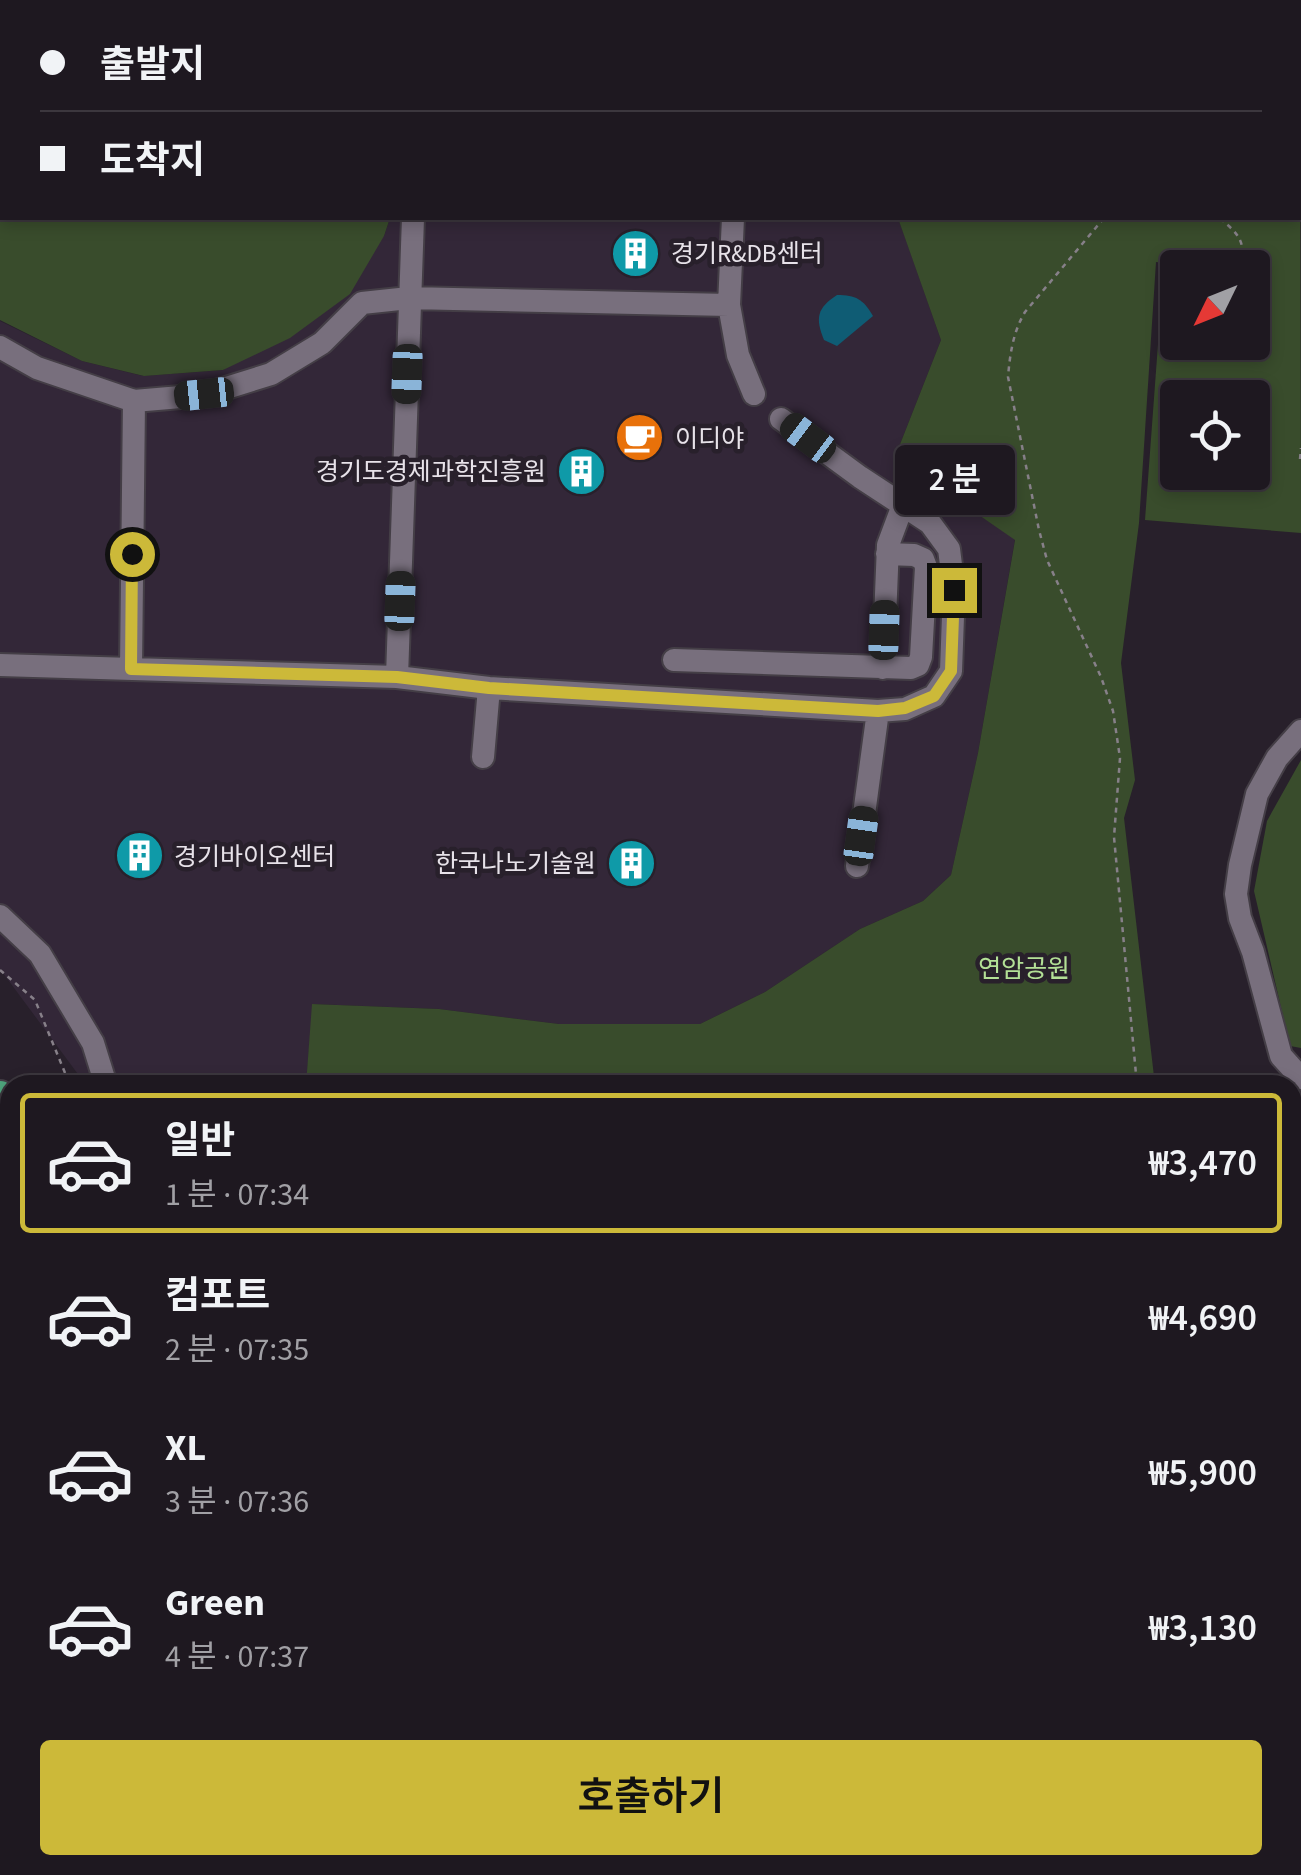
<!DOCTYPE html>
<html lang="ko">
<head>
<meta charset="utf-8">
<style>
  :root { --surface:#1e1820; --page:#2b252d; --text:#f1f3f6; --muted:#a1a0a5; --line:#3c373e; --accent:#ccb939 }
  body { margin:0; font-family:"Source Sans 3","Noto Sans KR",sans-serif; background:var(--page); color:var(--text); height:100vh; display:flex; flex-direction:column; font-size:38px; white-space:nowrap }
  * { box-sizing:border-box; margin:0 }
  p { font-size:32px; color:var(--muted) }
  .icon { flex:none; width:55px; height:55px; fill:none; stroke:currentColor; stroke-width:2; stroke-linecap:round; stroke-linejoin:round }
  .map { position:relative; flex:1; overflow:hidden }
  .sheet { position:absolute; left:0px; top:1075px; width:1302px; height:800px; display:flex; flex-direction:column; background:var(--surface); border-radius:30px 30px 0 0; box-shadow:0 5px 15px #0003,0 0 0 2px var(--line) }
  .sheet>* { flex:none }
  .guide { position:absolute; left:0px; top:0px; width:1302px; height:220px; box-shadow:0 5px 15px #0003,0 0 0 2px var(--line); display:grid; align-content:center; height:220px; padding:0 40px; background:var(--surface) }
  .needle { width:65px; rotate:227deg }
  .tools { position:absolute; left:1160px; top:250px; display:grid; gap:20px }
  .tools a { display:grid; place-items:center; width:110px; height:110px; border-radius:10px; background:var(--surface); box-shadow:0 5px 15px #0003,0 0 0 2px var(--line); font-size:50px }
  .end { position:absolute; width:45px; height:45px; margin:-22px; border:12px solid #ccb939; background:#111; box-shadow:0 0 0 5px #111 }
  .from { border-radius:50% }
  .bubble { position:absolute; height:70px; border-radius:10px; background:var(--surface); box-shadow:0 5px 15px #0003,0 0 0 2px var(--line); font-size:32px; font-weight:600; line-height:70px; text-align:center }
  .car { position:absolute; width:30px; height:60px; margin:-30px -15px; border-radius:12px; box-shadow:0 0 8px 2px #0007; background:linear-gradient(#222 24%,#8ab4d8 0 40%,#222 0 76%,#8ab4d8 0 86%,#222 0) }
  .guide b { display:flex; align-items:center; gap:35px; height:95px; font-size:38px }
  .guide b+b { border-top:2px solid var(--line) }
  .guide i { width:25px; height:25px; background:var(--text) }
  ul { padding:18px 0 0; list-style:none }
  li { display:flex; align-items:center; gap:30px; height:140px; margin:0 20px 15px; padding:0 20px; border:5px solid transparent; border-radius:10px }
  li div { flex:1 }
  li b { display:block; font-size:38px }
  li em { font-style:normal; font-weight:600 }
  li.selected { border-color:var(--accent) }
  li>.icon { width:90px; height:90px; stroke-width:1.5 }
  .cta { display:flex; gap:20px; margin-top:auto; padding:20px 40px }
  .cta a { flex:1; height:115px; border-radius:10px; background:var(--accent); color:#111; font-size:40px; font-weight:600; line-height:115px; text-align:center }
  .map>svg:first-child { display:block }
  .built { fill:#332738 }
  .green { fill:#394c2c; fill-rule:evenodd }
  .water { fill:#0f5c74 }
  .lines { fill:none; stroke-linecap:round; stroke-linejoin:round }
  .minor-casing { stroke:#443e46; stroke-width:26 }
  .major-casing { stroke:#443e46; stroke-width:34 }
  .highway-casing { stroke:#443e46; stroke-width:34 }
  .path { stroke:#878089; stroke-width:2.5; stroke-dasharray:5 5; stroke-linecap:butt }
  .minor { stroke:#786f7d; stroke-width:22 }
  .major { stroke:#5f8f7c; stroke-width:30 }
  .highway { stroke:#4ea47c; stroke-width:30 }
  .route { stroke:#ccb939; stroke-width:12 }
  .labels { text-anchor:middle; stroke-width:9; stroke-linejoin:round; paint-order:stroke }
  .poi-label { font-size:25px; fill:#e7e2e9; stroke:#28202b; text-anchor:start }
  .park-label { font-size:25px; fill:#b3e096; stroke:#28202b }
</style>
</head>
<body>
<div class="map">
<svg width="1301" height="1875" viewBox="0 0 1301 1875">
  <rect width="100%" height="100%" fill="#28202b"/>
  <!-- built -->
  <path class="built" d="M390,218H893L899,220L941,340L895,457L1015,539L978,753L951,875L923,901L860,929L765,992L700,1024H559L439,1009L313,1004L306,1085H86L0,969V321L82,361L143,376L223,370L384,236Z
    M1292,1558L1301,1567V1724L1293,1726Z"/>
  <!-- green -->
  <path class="green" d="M0,0H402L403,2H2V218H390L384,236L350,294L290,338L223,370L144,376L82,361L0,320Z
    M1300,28L1301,533L1145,520L1164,263L1156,262L1139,523L1121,663L1135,780L1124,818L1155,1085H306L312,1004L439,1009L559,1024H700L765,992L860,929L923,901L951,875L978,753L1015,540L895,457L941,340L899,221L893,218H1300ZM1232,267L1252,268V342H1178V268ZM1178,398H1252V472H1178Z
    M1301,760V1048L1290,1046L1254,891L1267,821Z
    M1301,1245V1527L1292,1518V1263Z
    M1301,1724V1875H1057L1046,1865H1292L1293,1726Z"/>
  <!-- water -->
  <path class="water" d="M837,295C856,295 863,299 873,316L837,346L824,340C815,318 817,308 837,295Z"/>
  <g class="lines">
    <defs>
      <path id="minor" d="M744,2V0
        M733,218L729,305L738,355L754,394
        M0,347L37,368L134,401L204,395L271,374L322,343L362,303L409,298L729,305
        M674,660L911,668L918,665L921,657L926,567L923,559L914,555L887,554
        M0,665L397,677L489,688L878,711L905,709L934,696L951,671L954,589L949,549L930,523L860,477L781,419
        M883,668L888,545L903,505
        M131,669L134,401
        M397,677L413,218
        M1301,731L1277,758L1257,794L1240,865L1236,894L1240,918L1253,952L1281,1056L1301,1078
        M483,757L489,688
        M857,866L878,711
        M0,916L40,954L93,1043L106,1085
        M1292,1236L1301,1219
        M1292,1543L1301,1552
        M1292,1657L1301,1655
        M0,1710H10
        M616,1865L652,1875"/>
      <path id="major" d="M0,1591L10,1612
        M0,1674L10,1696
        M119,1865L129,1875
        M173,1865L182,1875"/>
      <path id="highway" d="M0,1096L10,1106
        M0,1135L10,1151
        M0,1267L10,1256
        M0,1346L10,1325"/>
    </defs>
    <!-- minor casing -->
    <use href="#minor" class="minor-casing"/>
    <!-- major casing -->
    <use href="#major" class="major-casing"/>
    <!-- highway casing -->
    <use href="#highway" class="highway-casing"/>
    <!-- path -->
    <path class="path" d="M1115,0L1116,2
      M1300,75H1301
      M1300,125H1301
      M1300,169H1301
      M1300,212H1301
      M1104,218L1025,312C1013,332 1010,354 1008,377L1039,530L1047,560L1101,677L1113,711L1120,758L1114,837L1137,1085
      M1220,218C1240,236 1244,239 1243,268
      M1300,459L1301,448
      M0,970L35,1000L70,1085
      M1292,1735L1301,1737"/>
    <!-- minor -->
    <use href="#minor" class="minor"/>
    <!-- major -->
    <use href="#major" class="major"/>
    <!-- highway -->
    <use href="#highway" class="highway"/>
  </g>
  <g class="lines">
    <!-- route -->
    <path class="route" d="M132,554L131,669L397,677L489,688L878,711L905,708L934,696L951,671L954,590"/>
  </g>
  <!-- icons -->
  <defs>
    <symbol id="building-disc" viewBox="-11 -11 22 22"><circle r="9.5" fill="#0f9aa8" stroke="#28202b"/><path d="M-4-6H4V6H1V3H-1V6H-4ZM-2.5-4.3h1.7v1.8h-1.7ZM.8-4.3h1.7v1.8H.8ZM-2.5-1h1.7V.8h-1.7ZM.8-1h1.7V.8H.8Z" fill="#fff"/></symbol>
    <symbol id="cafe-disc" viewBox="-11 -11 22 22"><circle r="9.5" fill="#e8710a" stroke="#28202b"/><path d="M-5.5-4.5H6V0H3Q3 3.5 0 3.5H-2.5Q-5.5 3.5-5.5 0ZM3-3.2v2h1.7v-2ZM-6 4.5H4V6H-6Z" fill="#fff"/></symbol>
  </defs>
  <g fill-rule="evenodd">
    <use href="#building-disc" x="608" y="226" width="55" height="55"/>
    <use href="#cafe-disc" x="612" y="410" width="55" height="55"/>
    <use href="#building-disc" x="554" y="444" width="55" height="55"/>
    <use href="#building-disc" x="112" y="828" width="55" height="55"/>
    <use href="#building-disc" x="604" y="836" width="55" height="55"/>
  </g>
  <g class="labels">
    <!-- poi labels -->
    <g class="poi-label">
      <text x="671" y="262">경기R&amp;DB센터</text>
      <text x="675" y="447">이디야</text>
      <text x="546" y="480" text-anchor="end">경기도경제과학진흥원</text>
      <text x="174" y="865">경기바이오센터</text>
      <text x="596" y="872" text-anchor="end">한국나노기술원</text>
    </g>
    <!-- park labels -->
    <g class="park-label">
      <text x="1024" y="977">연암공원</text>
    </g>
  </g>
</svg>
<div class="tools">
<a><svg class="needle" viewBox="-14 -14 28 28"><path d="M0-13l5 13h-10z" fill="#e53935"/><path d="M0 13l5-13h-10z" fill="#a1a0a5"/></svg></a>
<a><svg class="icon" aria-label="locate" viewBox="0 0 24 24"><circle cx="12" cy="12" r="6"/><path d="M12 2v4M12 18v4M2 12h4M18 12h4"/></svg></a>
</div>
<i class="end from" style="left:132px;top:554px"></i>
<i class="end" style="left:954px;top:590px"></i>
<div class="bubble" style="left:895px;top:445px;width:120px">2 분</div>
<i class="car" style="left:407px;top:374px;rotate:182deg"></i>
<i class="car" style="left:204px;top:394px;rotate:264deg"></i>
<i class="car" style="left:808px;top:438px;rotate:307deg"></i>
<i class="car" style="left:400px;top:601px;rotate:2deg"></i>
<i class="car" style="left:884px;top:630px;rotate:2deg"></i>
<i class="car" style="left:861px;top:836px;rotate:8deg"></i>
<div class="guide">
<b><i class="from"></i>출발지</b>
<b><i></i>도착지</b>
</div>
<section class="sheet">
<ul>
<li class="selected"><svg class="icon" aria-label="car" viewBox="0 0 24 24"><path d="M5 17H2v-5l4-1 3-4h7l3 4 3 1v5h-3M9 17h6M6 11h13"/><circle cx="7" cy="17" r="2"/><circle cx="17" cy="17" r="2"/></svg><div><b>일반</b><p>1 분 · 07:34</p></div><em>₩3,470</em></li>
<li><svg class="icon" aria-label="car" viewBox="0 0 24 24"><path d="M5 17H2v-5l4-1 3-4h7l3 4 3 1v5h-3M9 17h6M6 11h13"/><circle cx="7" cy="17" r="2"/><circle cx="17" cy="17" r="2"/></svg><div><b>컴포트</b><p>2 분 · 07:35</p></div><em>₩4,690</em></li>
<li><svg class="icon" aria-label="car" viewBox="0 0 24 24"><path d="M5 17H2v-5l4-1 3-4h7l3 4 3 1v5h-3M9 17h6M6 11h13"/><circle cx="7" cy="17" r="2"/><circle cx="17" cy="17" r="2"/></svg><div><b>XL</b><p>3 분 · 07:36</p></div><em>₩5,900</em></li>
<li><svg class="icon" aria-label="car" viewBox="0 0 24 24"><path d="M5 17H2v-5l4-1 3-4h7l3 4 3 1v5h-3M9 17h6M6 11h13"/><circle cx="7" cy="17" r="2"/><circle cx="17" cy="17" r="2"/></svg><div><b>Green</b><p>4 분 · 07:37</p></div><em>₩3,130</em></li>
</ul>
<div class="cta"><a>호출하기</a></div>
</section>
</div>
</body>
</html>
